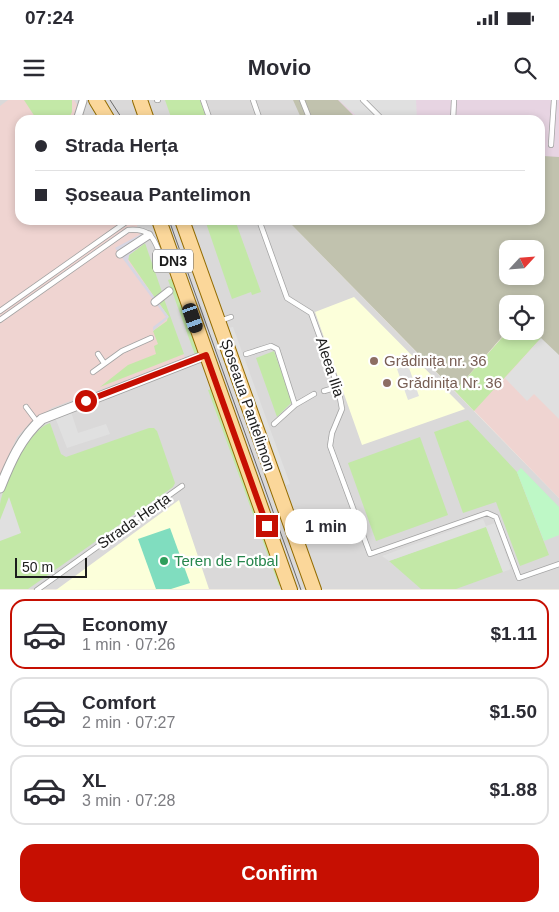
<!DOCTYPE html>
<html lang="en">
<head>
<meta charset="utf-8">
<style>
  :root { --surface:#fff; --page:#f2f2f3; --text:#2b2b33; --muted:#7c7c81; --line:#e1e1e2; --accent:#c60f02 }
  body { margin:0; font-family:Helvetica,sans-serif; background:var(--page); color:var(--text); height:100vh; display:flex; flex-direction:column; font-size:19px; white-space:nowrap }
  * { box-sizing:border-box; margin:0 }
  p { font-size:16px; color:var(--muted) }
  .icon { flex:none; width:28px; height:28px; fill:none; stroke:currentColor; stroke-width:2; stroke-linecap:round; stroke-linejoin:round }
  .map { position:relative; height:490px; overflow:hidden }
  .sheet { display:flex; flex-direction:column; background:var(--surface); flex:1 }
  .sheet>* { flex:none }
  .hud { position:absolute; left:15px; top:15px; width:530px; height:110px; border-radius:15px; box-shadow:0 2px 8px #0003; display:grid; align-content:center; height:110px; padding:0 20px; background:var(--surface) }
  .needle { width:32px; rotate:64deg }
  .controls { position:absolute; left:499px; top:140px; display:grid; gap:10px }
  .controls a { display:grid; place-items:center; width:45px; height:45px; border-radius:10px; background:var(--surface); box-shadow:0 2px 8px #0003; font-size:25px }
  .scale { position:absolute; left:15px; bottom:12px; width:72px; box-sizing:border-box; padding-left:5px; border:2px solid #1c1c1c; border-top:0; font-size:14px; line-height:18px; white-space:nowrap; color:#1c1c1c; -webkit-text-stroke:4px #fff; paint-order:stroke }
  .end { position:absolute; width:22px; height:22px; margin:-11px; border:6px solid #c60f02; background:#fff; box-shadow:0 0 0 2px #fff }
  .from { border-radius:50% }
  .bubble { position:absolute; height:35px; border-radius:15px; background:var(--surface); box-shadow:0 2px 8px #0003; font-size:16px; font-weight:800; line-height:35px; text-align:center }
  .car { position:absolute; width:15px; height:30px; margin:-15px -8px; border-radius:6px; box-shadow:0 0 4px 1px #0007; background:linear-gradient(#222 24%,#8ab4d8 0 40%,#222 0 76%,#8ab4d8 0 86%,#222 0) }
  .hud b { display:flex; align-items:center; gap:18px; height:48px; font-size:19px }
  .hud b+b { border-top:1px solid var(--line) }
  .hud i { width:12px; height:12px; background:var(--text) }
  ul { padding:9px 0 0; list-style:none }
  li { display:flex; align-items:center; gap:15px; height:70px; margin:0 10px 8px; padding:0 10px; border:2px solid var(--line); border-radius:15px }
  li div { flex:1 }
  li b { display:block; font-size:19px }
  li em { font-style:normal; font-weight:800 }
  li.current { border-color:var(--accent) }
  li>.icon { width:45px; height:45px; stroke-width:1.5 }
  .primary-button { display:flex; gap:10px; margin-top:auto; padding:10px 20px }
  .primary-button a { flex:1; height:58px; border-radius:15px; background:var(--accent); color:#fff; font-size:20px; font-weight:800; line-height:58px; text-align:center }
  .status { display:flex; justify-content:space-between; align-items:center; height:35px; padding:0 25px; background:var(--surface); direction:ltr }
  .status svg { height:14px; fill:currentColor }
  header { display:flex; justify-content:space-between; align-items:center; height:65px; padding:0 20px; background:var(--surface); font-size:22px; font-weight:800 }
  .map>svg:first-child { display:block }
  .residential { fill:#dad9d9 }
  .commercial { fill:#efd4d1 }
  .industrial { fill:#e7d4e2; fill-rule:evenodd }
  .education { fill:#fcffda }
  .construction { fill:#c1c2ae; fill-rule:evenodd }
  .grass { fill:#c3e8a7 }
  .park { fill:#bef8c6 }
  .pitch { fill:#80ddbf }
  .parking { fill:#e0e0e0 }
  .plaza { fill:#d7d6e3 }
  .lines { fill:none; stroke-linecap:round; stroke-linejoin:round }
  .service-casing { stroke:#a3a3a3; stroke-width:6 }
  .pedestrian-casing { stroke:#a3a3a3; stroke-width:9 }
  .minor-casing { stroke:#a3a3a3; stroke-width:11 }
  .primary-casing { stroke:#936c02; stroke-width:16 }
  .service { stroke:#fff; stroke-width:4.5 }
  .pedestrian { stroke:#fff; stroke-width:7 }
  .minor { stroke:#fff; stroke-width:9 }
  .primary { stroke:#fbd79a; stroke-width:14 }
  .tram { stroke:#6a6a6a; stroke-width:1 }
  .route { stroke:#c60f02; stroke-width:6 }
  .education-dot { fill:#8d6e63; stroke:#fff; stroke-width:2 }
  .leisure-dot { fill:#2e9e5b; stroke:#fff; stroke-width:2 }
  .labels { text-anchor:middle; stroke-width:4.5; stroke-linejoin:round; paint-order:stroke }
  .shield { fill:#fff; stroke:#606060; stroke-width:1 }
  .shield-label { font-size:14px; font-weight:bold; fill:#1c1c1c }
  .education-label { font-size:15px; fill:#785e54; stroke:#fff; text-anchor:start }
  .street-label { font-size:15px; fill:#1c1c1c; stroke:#fff }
  .leisure-label { font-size:15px; fill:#27864d; stroke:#fff; text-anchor:start }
</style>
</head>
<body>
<div class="status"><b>07:24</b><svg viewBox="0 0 49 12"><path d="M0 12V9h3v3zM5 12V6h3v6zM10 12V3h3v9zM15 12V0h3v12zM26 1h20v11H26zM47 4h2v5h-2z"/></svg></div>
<header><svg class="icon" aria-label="menu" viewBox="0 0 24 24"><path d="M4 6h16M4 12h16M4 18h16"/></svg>Movio<svg class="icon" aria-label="search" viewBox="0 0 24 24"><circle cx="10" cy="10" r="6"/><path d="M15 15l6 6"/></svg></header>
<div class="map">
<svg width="559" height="490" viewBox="0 0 559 490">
  <rect width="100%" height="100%" fill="#eeeae2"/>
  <!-- residential -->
  <path class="residential" d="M0,0H311L317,20H20V120H287L559,398V489H0Z"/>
  <!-- commercial -->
  <path class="commercial" d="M8,0H74L87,20H20V120H135L185,258L52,308L29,324L17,337L0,376V6Z
    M508,231H533L559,255V398L455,291Z"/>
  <!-- industrial -->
  <path class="industrial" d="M311,0H559V228L535,204L438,120H540V20H317ZM508,149H535V176H508Z"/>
  <!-- education -->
  <path class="education" d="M354,197L465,309L362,345L315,212Z
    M179,400L209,489L56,490Z"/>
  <!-- construction -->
  <path class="construction" d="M293,0H338L358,20H302Z
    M543,56L559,57V258L532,231H535V204H508L507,231L455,291L287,120H540V71ZM508,149H535V176H508Z"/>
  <!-- grass -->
  <path class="grass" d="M24,0H72V12L68,20H37Z
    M165,0H200L207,20H172Z
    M205,120H235L261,192L252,195L251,192L232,199Z
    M145,143L162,192L155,198L128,159L129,155Z
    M176,177L203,252L195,255L168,180Z
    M164,199L184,254L100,287L128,265L156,254L154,246L158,244L153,231L167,221L168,216L159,203Z
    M508,231H533L541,238L474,311L455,291Z
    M274,251L292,302L277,317L256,258Z
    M215,288L286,483L279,486L208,290Z
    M468,320L517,372L549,455L520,466L496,402L463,413L434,332Z
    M50,323L61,354L66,357L149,328H154L157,331L175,383L173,387L28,489H0C0,465 0,426 0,404C4,382 28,330 50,323Z
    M420,337L448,415L376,441L348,363Z
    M486,426L503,472L456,489H421L389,461Z"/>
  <!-- park -->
  <path class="park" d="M521,368L559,407V435L544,441L517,372Z"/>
  <!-- pitch -->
  <path class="pitch" d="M170,428L190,483L171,489H156L138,439Z"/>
  <!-- parking -->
  <path class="parking" d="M339,0H416L417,20H361Z
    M233,227L290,384L286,385L228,228Z
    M541,238L559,255V319L534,294L527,301L505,278Z
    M408,265L419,296L408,300L397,269Z
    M71,312L78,333L106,324L110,334L67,348L55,317Z
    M9,397L21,433L0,441V420Z
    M483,419L486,426L495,423L511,469L503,472L486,427L389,461L382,456Z"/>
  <!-- plaza -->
  <path class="plaza" d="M141,134L145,143L129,155L128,161L169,217L153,231V227L166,217L115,148Z"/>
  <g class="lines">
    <defs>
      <path id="service" d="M157,0H158
        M203,0L210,20
        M253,0L260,20
        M302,0L310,20
        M363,0L383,20
        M453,20L454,0
        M551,45L554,0
        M259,120L287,198L311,213L338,287L342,309L332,333L330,346L370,454L487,413L496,417L519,478L559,464
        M0,211L129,120
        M0,220L128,130C164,127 151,156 173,170
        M220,221L231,217
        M98,254L104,263
        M246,254L271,246L277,249L295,305L274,324
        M93,272L122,251L151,238
        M324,291L338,287
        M295,305L314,294
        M26,307L38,323
        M37,490L182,386"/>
      <path id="pedestrian" d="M77,20L83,1
        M120,154L149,135
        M155,202L169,191"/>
      <path id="minor" d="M0,388C10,363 21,337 42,319L206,255"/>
      <path id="primary" d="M96,0L108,20
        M140,0L147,20
        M159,120L290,490
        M182,120L314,490"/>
    </defs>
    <!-- service casing -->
    <use href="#service" class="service-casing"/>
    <!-- pedestrian casing -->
    <use href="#pedestrian" class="pedestrian-casing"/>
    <!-- minor casing -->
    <use href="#minor" class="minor-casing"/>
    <!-- primary casing -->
    <use href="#primary" class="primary-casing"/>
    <!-- service -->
    <use href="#service" class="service"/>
    <!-- pedestrian -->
    <use href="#pedestrian" class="pedestrian"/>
    <!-- minor -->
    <use href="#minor" class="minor"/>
    <!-- primary -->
    <use href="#primary" class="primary"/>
    <!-- tram -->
    <path class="tram" d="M110,0L123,20
      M169,120L301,490"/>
  </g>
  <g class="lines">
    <!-- route -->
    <path class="route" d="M86,301L206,255L267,426"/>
  </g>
  <!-- markers -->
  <g class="education-dot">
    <circle cx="374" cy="261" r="5"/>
    <circle cx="387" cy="283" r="5"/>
  </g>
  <circle class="leisure-dot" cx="164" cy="461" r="5"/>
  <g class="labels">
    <!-- shield labels -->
    <rect class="shield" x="153" y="149.5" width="40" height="23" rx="4"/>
    <g class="shield-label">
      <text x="173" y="166">DN3</text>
    </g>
    <!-- education labels -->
    <g class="education-label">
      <text x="384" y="266">Grădinița nr. 36</text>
      <text x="397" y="288">Grădinița Nr. 36</text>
    </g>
    <!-- street labels -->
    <g class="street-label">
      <text transform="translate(330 267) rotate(72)" y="5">Aleea Ilia</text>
      <text transform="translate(248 305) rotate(71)" y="5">Șoseaua Pantelimon</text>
      <text transform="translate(134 421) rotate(-35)" y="5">Strada Herța</text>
    </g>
    <!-- leisure labels -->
    <g class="leisure-label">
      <text x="174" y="466">Teren de Fotbal</text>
    </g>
  </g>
</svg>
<div class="controls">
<a><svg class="needle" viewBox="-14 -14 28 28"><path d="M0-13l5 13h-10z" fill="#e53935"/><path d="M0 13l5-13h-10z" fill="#7c7c81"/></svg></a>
<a><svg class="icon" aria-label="locate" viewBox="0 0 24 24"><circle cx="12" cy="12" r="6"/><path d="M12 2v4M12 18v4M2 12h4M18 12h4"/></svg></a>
</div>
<div class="scale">50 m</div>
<i class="end from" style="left:86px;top:301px"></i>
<i class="end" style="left:267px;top:426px"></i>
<div class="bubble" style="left:285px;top:409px;width:82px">1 min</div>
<i class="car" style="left:193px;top:218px;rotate:161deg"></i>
<div class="hud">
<b><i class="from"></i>Strada Herța</b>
<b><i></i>Șoseaua Pantelimon</b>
</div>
</div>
<section class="sheet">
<ul>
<li class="current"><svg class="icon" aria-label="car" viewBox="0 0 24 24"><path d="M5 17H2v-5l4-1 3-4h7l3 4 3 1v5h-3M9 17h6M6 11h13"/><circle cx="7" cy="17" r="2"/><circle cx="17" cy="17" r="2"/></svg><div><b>Economy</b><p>1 min · 07:26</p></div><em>$1.11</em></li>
<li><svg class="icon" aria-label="car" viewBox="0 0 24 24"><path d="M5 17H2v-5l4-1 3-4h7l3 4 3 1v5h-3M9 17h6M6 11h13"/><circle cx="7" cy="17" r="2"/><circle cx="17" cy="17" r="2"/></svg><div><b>Comfort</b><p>2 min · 07:27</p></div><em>$1.50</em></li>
<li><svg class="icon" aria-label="car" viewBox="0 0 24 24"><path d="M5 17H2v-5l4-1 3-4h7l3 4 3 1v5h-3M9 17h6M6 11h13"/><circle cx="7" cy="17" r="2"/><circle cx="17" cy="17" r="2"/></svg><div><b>XL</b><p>3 min · 07:28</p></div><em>$1.88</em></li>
</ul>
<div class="primary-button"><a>Confirm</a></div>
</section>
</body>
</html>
